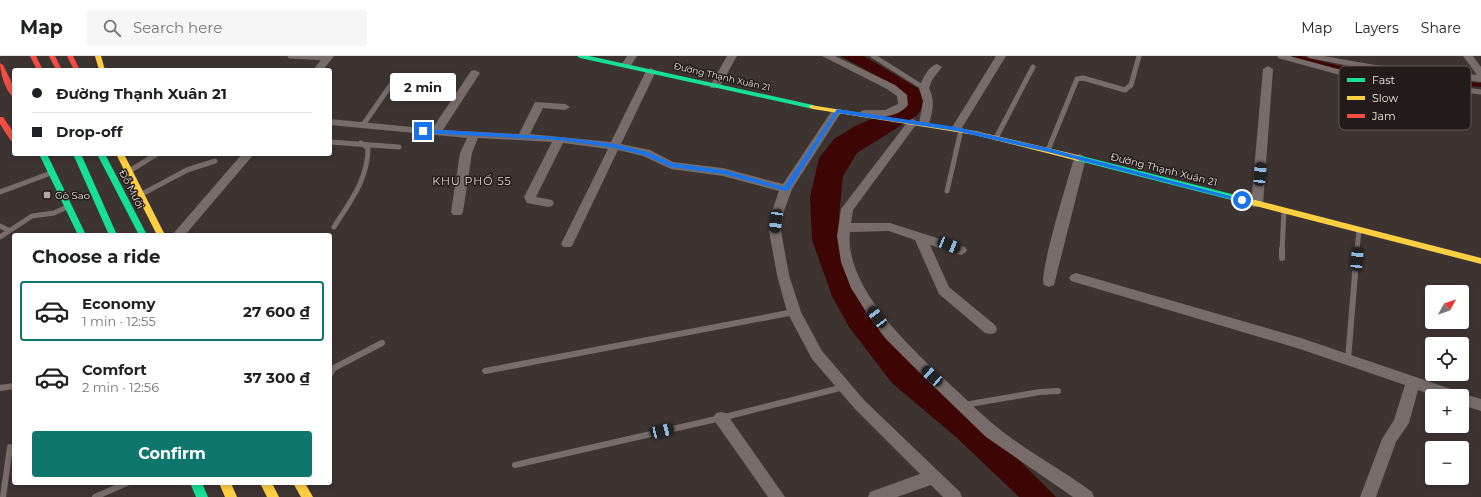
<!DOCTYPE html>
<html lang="en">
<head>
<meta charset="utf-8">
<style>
  :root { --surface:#fff; --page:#f6f6f6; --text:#202124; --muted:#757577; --line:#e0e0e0; --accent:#0f766e }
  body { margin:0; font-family:Montserrat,sans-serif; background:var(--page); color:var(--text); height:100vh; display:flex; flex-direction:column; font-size:15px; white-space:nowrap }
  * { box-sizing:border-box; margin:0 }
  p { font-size:13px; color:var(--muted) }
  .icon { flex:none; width:22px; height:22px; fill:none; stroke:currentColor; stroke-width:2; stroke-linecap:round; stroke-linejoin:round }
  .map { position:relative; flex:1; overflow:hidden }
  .panel { position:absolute; left:12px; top:177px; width:320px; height:252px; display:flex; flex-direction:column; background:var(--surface); border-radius:4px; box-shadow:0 2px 6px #0003 }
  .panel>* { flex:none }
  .guide { position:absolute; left:12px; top:12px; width:320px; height:88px; border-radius:4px; box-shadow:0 2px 6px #0003; display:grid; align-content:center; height:88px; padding:0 20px; background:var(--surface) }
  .needle { width:26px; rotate:50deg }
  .tools { position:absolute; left:1425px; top:229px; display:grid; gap:8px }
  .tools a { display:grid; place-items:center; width:44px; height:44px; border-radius:4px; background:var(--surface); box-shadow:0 2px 6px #0003; font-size:20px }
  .end { position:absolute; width:18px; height:18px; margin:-9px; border:5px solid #1a73e8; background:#fff; box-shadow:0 0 0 2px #fff }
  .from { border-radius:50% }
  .bubble { position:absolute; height:28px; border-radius:4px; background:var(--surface); box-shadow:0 2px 6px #0003; font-size:13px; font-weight:700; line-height:28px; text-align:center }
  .car { position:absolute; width:12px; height:24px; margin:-12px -6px; border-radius:5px; box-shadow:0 0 3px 1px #0007; background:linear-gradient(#222 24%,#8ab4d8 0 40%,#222 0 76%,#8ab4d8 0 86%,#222 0) }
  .guide b { display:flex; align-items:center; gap:14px; height:38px; font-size:15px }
  .guide b+b { border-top:1px solid var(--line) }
  .guide i { width:10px; height:10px; background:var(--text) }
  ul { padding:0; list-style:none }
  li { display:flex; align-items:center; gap:12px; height:60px; margin:0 8px 6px; padding:0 12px; border:2px solid transparent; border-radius:4px }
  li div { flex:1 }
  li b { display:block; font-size:15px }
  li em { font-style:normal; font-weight:700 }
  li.active { border-color:var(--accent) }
  li>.icon { width:36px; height:36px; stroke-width:1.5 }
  h2 { padding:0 20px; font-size:18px; line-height:48px }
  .action { display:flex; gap:8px; margin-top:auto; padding:8px 20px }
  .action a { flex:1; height:46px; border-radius:4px; background:var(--accent); color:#fff; font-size:16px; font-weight:700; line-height:46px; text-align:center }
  header { display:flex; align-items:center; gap:24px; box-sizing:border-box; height:56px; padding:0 20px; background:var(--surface); border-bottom:1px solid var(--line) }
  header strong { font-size:19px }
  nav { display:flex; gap:22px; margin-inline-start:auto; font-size:14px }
  .search { width:280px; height:36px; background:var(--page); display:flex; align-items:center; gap:10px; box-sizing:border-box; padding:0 14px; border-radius:4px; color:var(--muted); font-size:15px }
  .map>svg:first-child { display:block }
  .water { fill:#3d0504 }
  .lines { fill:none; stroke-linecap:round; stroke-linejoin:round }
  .stream { stroke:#3d0504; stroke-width:4 }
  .lane-far1 { stroke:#776c6a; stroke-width:5 }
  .lane { stroke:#776c6a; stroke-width:6 }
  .street { fill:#776c6a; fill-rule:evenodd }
  .fast { fill:#16e098; fill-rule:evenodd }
  .slow { fill:#ffcf43; fill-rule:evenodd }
  .jam { fill:#f24e42; fill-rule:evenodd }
  .route { fill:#1a73e8 }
  .poi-dot { fill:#b1a6a4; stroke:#221b19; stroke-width:1.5 }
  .labels { text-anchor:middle; stroke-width:3; stroke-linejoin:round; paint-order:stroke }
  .far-street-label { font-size:9px; fill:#efe4e2; stroke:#221b19 }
  .street-label { font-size:10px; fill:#efe4e2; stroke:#221b19 }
  .poi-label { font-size:10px; fill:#efe4e2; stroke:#221b19; text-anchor:start }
  .neighbourhood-label { font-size:11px; letter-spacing:1px; fill:#ebd6d2; stroke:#221b19 }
  .key { fill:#221b19; stroke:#605755; stroke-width:1 }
  .key-label { font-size:11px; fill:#efe4e2 }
</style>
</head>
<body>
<header>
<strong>Map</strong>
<div class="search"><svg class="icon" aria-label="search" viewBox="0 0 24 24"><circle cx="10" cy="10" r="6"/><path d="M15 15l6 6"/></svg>Search here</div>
<nav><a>Map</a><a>Layers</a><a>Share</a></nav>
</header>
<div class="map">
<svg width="1481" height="441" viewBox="0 0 1481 441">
  <rect width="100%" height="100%" fill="#3d3432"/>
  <!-- water -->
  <path class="water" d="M840,0H864L919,33L923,44L922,53L916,60L857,97L843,120L839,160L846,204L858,238L982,367L1056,441H1019L957,382L892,327L849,271L832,240L812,184L810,141L819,102L834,83L855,70L903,50L906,44L905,37L896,30Z"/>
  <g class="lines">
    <!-- stream -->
    <path class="stream" d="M1294,0C1355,19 1418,23 1481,29"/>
    <!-- lane-far1 -->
    <path class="lane-far1" d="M290,0L327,2
      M873,0L924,32
      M1280,0L1350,19L1481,36
      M363,69L397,20
      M996,82L1033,11
      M330,86L399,91
      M1048,94L1077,23L1083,22L1125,34L1131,29L1139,0
      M131,114L157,98
      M947,135L961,74
      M0,136L51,117
      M142,138L187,114L215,105
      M0,170L8,174
      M334,171C350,146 368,123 368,92L361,87
      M0,181L32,160L54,157L67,151
      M1282,194L1284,155
      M1357,194L1359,174"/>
    <!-- lane -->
    <path class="lane" d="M1282,202V193
      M1348,304L1357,193
      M485,315L794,256
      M330,318L334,312L382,287
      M0,332L14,330
      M964,349L1040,336L1058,335
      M515,409L721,362L844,331
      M3,441L10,391
      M95,441L127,427"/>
    <!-- street -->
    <path class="street" d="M324,0H334L323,14H313Z
      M627,0H637L630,11L626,12L621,9Z
      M727,0H737L719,32H711L710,30Z
      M822,0H835L895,29L907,39L908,49C898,62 876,63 861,59L860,57L861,55L865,54H885L898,48L897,40L887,33Z
      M996,0H1006L960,75H952L951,73Z
      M1307,0H1324L1375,9L1477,19L1463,0H1473L1481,11V26L1375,15L1309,2Z
      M937,8L942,11L932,24L929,32C935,44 933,55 929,68L924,71L919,68L923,45L919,32C922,24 928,10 937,8Z
      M1268,10L1273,13L1263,148L1261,151H1253L1251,148L1263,13Z
      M651,12L656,15L621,88L650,94L673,106L723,112L783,128L833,53H841L842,55L792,133L784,155L781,175L789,219L801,256L822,295L865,345L960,436L962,441H943L931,429L897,441H868L870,436L920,418L855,353L812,303L787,256L777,219L769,175L772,155L779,135L723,120L671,113L643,100L618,94L573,188L571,191H563L561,188L608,93L563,87L536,141L552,144L554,147L552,150L548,151L527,147L524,141L552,86L478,82L472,97L463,156L461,159H453L451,156L460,97L467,82L330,69V63L432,73L471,15L475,14L480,17L443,74L519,78L535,46L565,48L570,51L565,54L543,52L530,78L611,86L646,15Z
      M913,63L918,66L853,154L851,167H890L965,191L967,194L965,197L961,199L930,189L949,231L995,269L997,273L995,277L990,278L985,277L939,238L915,184L889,175L850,176C844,233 915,296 953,331C969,346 985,362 1003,376C1028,395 1055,410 1081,428L1092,436L1094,441H1073L986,381L925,322L885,282L868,259L851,232L841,206L837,180L841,153L909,64Z
      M242,98H254L185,179H172Z
      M1080,98L1086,102L1054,229L1049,231L1044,229C1038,219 1069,120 1074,102Z
      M1076,217L1301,282L1454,334L1460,337L1481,343V355L1462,349V340H1436L1418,334L1409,367L1396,386L1376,441H1360L1382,383L1394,364L1405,329L1300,293L1071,225L1069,222L1071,219Z
      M721,356L726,357L785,441H768L716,367L713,362L716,357Z"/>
    <!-- fast -->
    <path class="fast" d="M577,0H589L813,49L817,51L813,53L580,2Z
      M39,98H47L86,179H78Z
      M73,98H81L117,179H109Z
      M97,98H105L147,179H139Z
      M1078,99L1255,144L1259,147L1255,150L1075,104L1074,102L1075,100Z
      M190,427H202L208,441H196Z"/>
    <!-- slow -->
    <path class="slow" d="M95,0H101L105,14H99Z
      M810,49L975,75L1078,99L1082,102L1078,105L975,79L813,53L809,51Z
      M116,98H124L165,179H157Z
      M1255,144L1481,202V208L1252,149L1251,147L1252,145Z
      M219,427H231L237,441H225Z
      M260,427H272L279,441H267Z
      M293,427H305L313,441H301Z"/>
    <!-- jam -->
    <path class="jam" d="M30,0H36L43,14H37Z
      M49,0H55L62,14H56Z
      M67,0H73L80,14H74Z
      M0,7L3,9L14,31V41C6,37 0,16 0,7Z
      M0,61H3L14,77V85H11L0,68Z"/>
  </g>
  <!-- route -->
  <path class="route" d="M837,53L956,71L1048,92L1245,144L1242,146L1048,96L956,75L838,57L788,135H786L723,118L671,111L644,99L615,92L559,84L423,77L421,75L423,73L559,81L615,88L648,96L672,107L724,114L784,131Z"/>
  <!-- markers -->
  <rect class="poi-dot" x="43" y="135" width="8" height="8" rx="2"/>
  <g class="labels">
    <!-- far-street labels -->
    <g class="far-street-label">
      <text transform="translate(722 21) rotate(13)" y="3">Đường Thạnh Xuân 21</text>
    </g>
    <!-- street labels -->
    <g class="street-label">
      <text transform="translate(1164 113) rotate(14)" y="4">Đường Thạnh Xuân 21</text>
      <text transform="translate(132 133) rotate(63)" y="4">Đỗ Mười</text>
    </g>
    <!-- poi labels -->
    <g class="poi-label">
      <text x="55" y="143">Gò Sao</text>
    </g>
    <!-- neighbourhood labels -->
    <g class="neighbourhood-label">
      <text x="472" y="129">KHU PHỐ 55</text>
    </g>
  </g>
  <!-- legend -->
  <rect x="1339" y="10" width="132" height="64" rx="6" class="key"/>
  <rect x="1347" y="22" width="18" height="4" fill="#16e098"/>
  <rect x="1347" y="40" width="18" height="4" fill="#ffcf43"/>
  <rect x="1347" y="58" width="18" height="4" fill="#f24e42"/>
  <g class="key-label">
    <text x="1372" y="28">Fast</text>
    <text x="1372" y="46">Slow</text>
    <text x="1372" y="64">Jam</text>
  </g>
</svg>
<div class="tools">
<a><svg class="needle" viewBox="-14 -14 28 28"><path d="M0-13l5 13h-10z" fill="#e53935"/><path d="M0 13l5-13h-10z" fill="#757577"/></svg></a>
<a><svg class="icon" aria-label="locate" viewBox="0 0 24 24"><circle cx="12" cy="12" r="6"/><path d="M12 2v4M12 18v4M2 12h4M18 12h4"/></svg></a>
<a>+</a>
<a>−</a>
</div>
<i class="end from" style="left:1242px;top:144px"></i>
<i class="end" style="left:423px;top:75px"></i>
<div class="bubble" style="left:390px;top:17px;width:66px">2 min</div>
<i class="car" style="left:1260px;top:118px;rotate:5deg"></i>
<i class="car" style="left:776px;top:165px;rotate:188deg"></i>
<i class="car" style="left:949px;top:189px;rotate:112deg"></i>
<i class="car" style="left:1357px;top:203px;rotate:5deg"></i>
<i class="car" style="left:877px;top:261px;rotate:323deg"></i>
<i class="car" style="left:932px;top:320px;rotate:312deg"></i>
<i class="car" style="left:662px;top:375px;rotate:77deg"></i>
<div class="guide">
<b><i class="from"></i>Đường Thạnh Xuân 21</b>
<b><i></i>Drop-off</b>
</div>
<section class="panel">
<h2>Choose a ride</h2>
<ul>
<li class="active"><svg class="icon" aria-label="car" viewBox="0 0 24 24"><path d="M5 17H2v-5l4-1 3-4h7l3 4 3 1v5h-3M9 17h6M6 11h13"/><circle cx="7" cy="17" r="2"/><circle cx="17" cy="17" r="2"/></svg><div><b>Economy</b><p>1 min · 12:55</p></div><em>27 600 ₫</em></li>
<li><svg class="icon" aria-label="car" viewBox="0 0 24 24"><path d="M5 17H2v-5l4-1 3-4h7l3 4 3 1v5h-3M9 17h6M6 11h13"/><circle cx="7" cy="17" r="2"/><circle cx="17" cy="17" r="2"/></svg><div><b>Comfort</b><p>2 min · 12:56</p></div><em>37 300 ₫</em></li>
</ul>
<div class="action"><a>Confirm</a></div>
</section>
</div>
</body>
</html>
